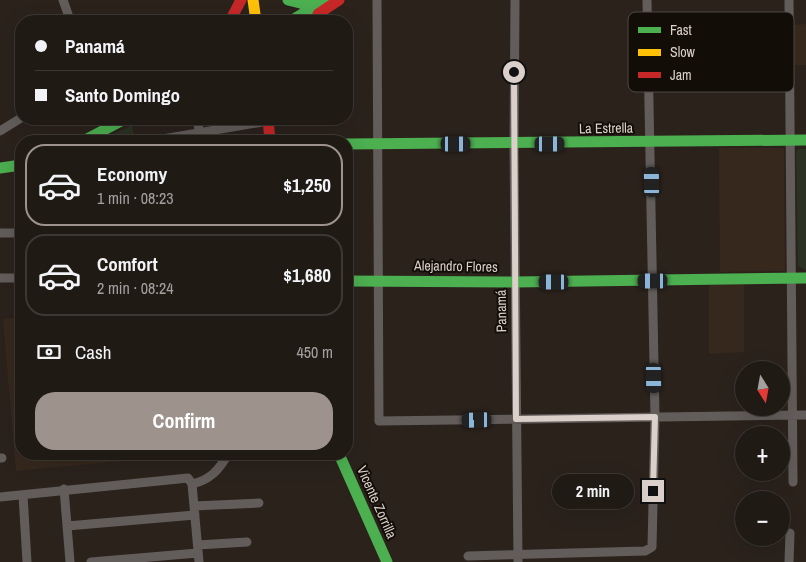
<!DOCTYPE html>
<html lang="en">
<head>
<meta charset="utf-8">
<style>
  :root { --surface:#201a15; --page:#28231e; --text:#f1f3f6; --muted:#a2a1a0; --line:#3d3834; --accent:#9d938c }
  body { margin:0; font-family:"Archivo Narrow",sans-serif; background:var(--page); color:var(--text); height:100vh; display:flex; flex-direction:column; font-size:19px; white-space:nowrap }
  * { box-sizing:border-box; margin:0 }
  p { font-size:16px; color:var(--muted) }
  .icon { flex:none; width:28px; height:28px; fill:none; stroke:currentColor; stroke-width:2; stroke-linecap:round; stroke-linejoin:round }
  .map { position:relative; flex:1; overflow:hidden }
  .side { position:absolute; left:15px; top:135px; width:338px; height:325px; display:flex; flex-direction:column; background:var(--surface); border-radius:20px; box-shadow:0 5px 20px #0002,0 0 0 1px var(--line) }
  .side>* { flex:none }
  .guide { position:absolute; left:15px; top:15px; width:338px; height:110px; border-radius:20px; box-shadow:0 5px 20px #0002,0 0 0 1px var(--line); display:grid; align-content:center; height:110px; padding:0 20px; background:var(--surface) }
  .needle { width:32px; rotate:169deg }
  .buttons { position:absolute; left:735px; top:361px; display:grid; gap:10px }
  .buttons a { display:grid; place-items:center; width:55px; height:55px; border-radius:50%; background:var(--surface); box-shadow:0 5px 20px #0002,0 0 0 1px var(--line); font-size:25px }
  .end { position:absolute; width:22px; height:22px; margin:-11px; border:6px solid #dbd0c9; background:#111; box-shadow:0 0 0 2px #111 }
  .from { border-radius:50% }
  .bubble { position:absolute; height:35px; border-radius:18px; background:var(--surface); box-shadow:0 5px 20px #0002,0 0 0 1px var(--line); font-size:16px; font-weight:700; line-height:35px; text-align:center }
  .car { position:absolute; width:15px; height:30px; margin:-15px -8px; border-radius:6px; box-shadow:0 0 4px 1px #0007; background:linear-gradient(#222 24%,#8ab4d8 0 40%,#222 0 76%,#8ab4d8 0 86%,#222 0) }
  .guide b { display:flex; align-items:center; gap:18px; height:48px; font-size:19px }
  .guide b+b { border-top:1px solid var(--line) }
  .guide i { width:12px; height:12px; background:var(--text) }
  ul { padding:9px 0 0; list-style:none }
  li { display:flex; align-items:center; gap:15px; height:82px; margin:0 10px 8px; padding:0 10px; border:2px solid var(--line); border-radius:20px }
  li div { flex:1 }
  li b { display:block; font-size:19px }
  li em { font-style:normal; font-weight:700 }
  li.on { border-color:var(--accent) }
  li>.icon { width:45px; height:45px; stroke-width:1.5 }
  .pay { display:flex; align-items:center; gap:12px; height:55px; padding:0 20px; font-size:19px }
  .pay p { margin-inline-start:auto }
  .button { display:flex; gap:10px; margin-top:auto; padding:10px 20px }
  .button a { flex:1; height:58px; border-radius:20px; background:var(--accent); color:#fff; font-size:20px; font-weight:700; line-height:58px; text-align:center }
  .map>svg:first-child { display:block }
  .education { fill:#36281d }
  .green { fill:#2b3223 }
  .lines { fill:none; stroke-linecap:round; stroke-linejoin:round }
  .street { stroke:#625d5b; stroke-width:9 }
  .fast { stroke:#4caf50; stroke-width:11 }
  .slow { stroke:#ffc107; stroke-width:11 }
  .jam { stroke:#c62828; stroke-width:11 }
  .route { stroke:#dbd0c9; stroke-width:6 }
  .labels { text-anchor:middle; stroke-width:4; stroke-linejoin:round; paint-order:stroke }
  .street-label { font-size:14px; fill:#dbd0c9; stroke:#130d08 }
  .key { fill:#130d08; stroke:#4f4842; stroke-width:1 }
  .key-label { font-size:14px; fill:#dbd0c9 }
</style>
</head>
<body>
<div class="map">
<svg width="806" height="562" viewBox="0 0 806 562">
  <rect width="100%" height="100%" fill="#2b221c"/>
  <!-- education -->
  <path class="education" d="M806,24V65H792L791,25Z
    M719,148H784L785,271L720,272Z
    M744,284V352L709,354V285Z
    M21,317V454H126L121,461L16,471L3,319Z"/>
  <!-- green -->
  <path class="green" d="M132,125L135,140L99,141Z
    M798,149H806V270L798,266L796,152Z"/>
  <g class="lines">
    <!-- street -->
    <path class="street" d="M63,0L68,14L67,21
      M377,0L379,421L806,415
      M515,0L514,145L518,562
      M789,0L793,482
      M197,119L201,141
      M0,131L21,118
      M151,141L268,121
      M0,233H21
      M0,278H21
      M0,458H2
      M192,484L199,562
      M192,484C210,480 219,470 228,454
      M64,489L70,562
      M23,495L27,562
      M0,497L188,478L192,484
      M194,506L259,503
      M67,526L195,515
      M198,545L247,542
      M468,556L645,551L652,547L655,417L647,0
      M91,562L198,553
      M789,562L790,533"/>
    <!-- fast -->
    <path class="fast" d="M288,0L300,3L320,0
      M291,21L325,0
      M83,141L125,119
      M346,144L806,140
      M0,168L21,165
      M346,281L515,282L806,278
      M339,454L387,562"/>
    <!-- slow -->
    <path class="slow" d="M253,0L256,21"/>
    <!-- jam -->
    <path class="jam" d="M318,14L339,0
      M230,21L241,0
      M268,119L270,141"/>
  </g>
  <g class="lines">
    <!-- route -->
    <path class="route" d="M514,72L516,419L655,417L653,491"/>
  </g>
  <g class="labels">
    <!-- street labels -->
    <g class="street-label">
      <text transform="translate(606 128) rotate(-1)" y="5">La Estrella</text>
      <text transform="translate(456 266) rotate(1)" y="5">Alejandro Flores</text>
      <text transform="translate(501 311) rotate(-91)" y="5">Panamá</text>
      <text transform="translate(377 502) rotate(66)" y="5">Vicente Zorrilla</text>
    </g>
  </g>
  <!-- legend -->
  <rect x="628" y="12" width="166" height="80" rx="8" class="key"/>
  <rect x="638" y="27" width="23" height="6" fill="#4caf50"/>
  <rect x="638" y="49" width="23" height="7" fill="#ffc107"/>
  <rect x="638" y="72" width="23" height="6" fill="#c62828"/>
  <g class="key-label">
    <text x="670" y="35">Fast</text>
    <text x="670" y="57">Slow</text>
    <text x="670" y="80">Jam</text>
  </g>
</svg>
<div class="buttons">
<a><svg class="needle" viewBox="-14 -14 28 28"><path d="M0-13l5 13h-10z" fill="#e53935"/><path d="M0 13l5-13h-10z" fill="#a2a1a0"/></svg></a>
<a>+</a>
<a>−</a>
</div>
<i class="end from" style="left:514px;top:72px"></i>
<i class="end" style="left:653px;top:491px"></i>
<div class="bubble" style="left:552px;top:474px;width:82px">2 min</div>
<i class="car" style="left:456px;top:144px;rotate:90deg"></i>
<i class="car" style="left:550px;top:144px;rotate:90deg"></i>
<i class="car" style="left:652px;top:182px;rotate:359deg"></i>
<i class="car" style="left:653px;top:281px;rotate:270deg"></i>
<i class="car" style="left:554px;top:282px;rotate:270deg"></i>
<i class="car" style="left:654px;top:378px;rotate:179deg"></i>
<i class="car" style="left:477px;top:420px;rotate:269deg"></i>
<div class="guide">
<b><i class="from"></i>Panamá</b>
<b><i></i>Santo Domingo</b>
</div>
<section class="side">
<ul>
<li class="on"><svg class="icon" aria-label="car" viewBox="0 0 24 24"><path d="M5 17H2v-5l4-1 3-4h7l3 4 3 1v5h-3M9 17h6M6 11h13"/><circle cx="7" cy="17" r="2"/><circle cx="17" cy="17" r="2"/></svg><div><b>Economy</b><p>1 min · 08:23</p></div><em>$1,250</em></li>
<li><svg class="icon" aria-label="car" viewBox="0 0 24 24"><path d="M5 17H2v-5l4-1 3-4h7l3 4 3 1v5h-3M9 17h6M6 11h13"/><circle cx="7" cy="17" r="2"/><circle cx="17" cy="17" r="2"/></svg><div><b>Comfort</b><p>2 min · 08:24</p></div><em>$1,680</em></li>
</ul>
<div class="pay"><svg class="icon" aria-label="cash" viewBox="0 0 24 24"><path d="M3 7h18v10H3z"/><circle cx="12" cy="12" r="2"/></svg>Cash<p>450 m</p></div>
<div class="button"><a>Confirm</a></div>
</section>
</div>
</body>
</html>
